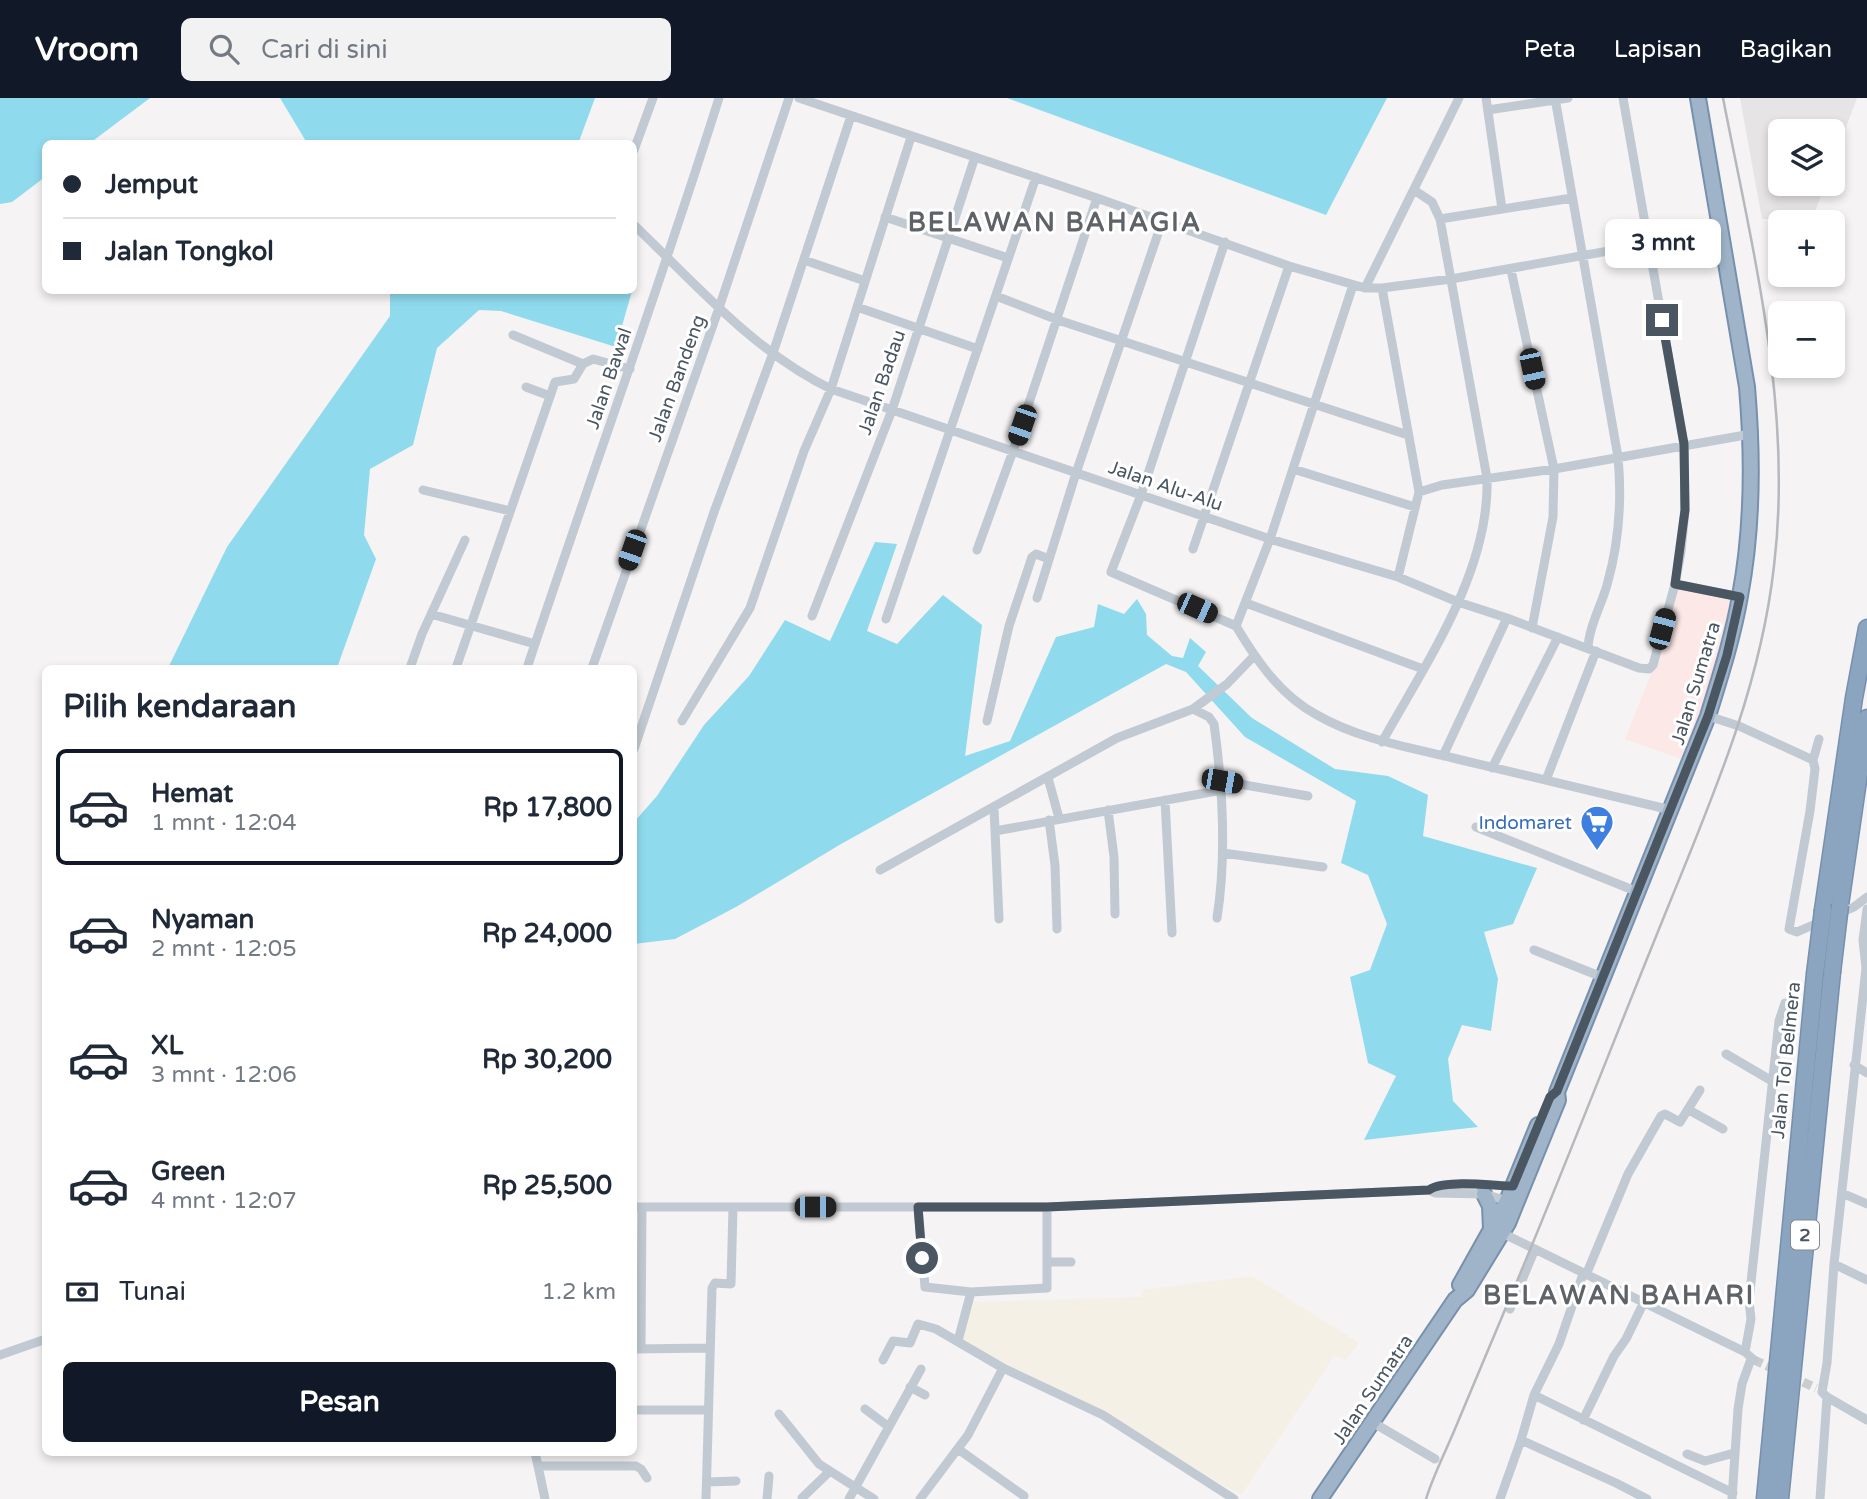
<!DOCTYPE html>
<html lang="id">
<head>
<meta charset="utf-8">
<style>
  :root { --surface:#fff; --page:#f2f2f3; --text:#1f2937; --muted:#747a83; --line:#e0e1e3; --accent:#111827 }
  body { margin:0; font-family:"Varela Round",sans-serif; background:var(--page); color:var(--text); height:100vh; display:flex; flex-direction:column; font-size:26px; white-space:nowrap }
  * { box-sizing:border-box; margin:0 }
  p { font-size:23px; color:var(--muted) }
  .icon { flex:none; width:38px; height:38px; fill:none; stroke:currentColor; stroke-width:2; stroke-linecap:round; stroke-linejoin:round }
  .map { position:relative; flex:1; overflow:hidden }
  .panel { position:absolute; left:42px; top:567px; width:595px; height:791px; display:flex; flex-direction:column; background:var(--surface); border-radius:10px; box-shadow:0 4px 10px #0003 }
  .panel>* { flex:none }
  .hud { position:absolute; left:42px; top:42px; width:595px; height:154px; border-radius:10px; box-shadow:0 4px 10px #0003; display:grid; align-content:center; height:154px; padding:0 21px; background:var(--surface) }
  .controls { position:absolute; left:1768px; top:21px; display:grid; gap:14px }
  .controls a { display:grid; place-items:center; width:77px; height:77px; border-radius:10px; background:var(--surface); box-shadow:0 4px 10px #0003; font-size:35px }
  .end { position:absolute; width:32px; height:32px; margin:-16px; border:9px solid #4a5661; background:#fff; box-shadow:0 0 0 4px #fff }
  .from { border-radius:50% }
  .bubble { position:absolute; height:49px; border-radius:10px; background:var(--surface); box-shadow:0 4px 10px #0003; font-size:23px; font-weight:800; line-height:49px; text-align:center }
  .car { position:absolute; width:21px; height:42px; margin:-21px -10px; border-radius:9px; box-shadow:0 0 5px 2px #0007; background:linear-gradient(#222 24%,#8ab4d8 0 40%,#222 0 76%,#8ab4d8 0 86%,#222 0) }
  .hud b { display:flex; align-items:center; gap:24px; height:66px; font-size:26px }
  .hud b+b { border-top:2px solid var(--line) }
  .hud i { width:18px; height:18px; background:var(--text) }
  ul { padding:0; list-style:none }
  li { display:flex; align-items:center; gap:21px; height:116px; margin:0 14px 10px; padding:0 7px; border:4px solid transparent; border-radius:10px }
  li div { flex:1 }
  li b { display:block; font-size:26px }
  li em { font-style:normal; font-weight:800 }
  li.selected { border-color:var(--accent) }
  li>.icon { width:63px; height:63px; stroke-width:1.5 }
  h2 { padding:0 21px; font-size:32px; line-height:84px }
  .pay { display:flex; align-items:center; gap:18px; height:77px; padding:0 21px; font-size:26px }
  .pay p { margin-inline-start:auto }
  .primary-button { display:flex; gap:14px; margin-top:auto; padding:14px 21px }
  .primary-button a { flex:1; height:80px; border-radius:10px; background:var(--accent); color:#fff; font-size:28px; font-weight:800; line-height:80px; text-align:center }
  header { display:flex; align-items:center; gap:42px; box-sizing:border-box; height:98px; padding:0 35px; background:var(--accent); color:#fff }
  header strong { font-size:33px }
  nav { display:flex; gap:38px; margin-inline-start:auto; font-size:24px }
  .search { width:490px; height:63px; background:var(--page); display:flex; align-items:center; gap:18px; box-sizing:border-box; padding:0 24px; border-radius:10px; color:var(--muted); font-size:26px }
  .map>svg:first-child { display:block }
  .education { fill:#e6e4e5 }
  .medical { fill:#fce8e6 }
  .sand { fill:#f5f0e5 }
  .water { fill:#90daee }
  .lines { fill:none; stroke-linecap:round; stroke-linejoin:round }
  .minor-tunnel { stroke:#caccce; stroke-width:9; stroke-dasharray:9 4.5; stroke-linecap:butt }
  .trunk-casing { stroke:#7690ad; stroke-width:18 }
  .motorway-casing { stroke:#7690ad; stroke-width:19 }
  .minor { stroke:#c1cad2; stroke-width:9 }
  .trunk { stroke:#9fb4c9; stroke-width:14 }
  .motorway { stroke:#8ba5c1; stroke-width:16 }
  .rail { stroke:#b5b8bd; stroke-width:2.5 }
  .motorway-bridge-casing { stroke:#7690ad; stroke-width:19; stroke-linecap:butt }
  .motorway-bridge { stroke:#8ba5c1; stroke-width:16 }
  .route { stroke:#4a5661; stroke-width:9 }
  .labels { text-anchor:middle; stroke-width:6; stroke-linejoin:round; paint-order:stroke }
  .shield { fill:#fff; stroke:#808990; stroke-width:2 }
  .shield-label { font-size:18px; font-weight:bold; fill:#4a5661 }
  .street-label { font-size:19px; fill:#4a5661; stroke:#fff }
  .shop-label { font-size:19px; fill:#366cbe; stroke:#fff; text-anchor:end }
  .district-label { font-size:26px; font-weight:bold; letter-spacing:2px; fill:#5f6368; stroke:#fff }
</style>
</head>
<body>
<header>
<strong>Vroom</strong>
<div class="search"><svg class="icon" aria-label="search" viewBox="0 0 24 24"><circle cx="10" cy="10" r="6"/><path d="M15 15l6 6"/></svg>Cari di sini</div>
<nav><a>Peta</a><a>Lapisan</a><a>Bagikan</a></nav>
</header>
<div class="map">
<svg width="1867" height="1401" viewBox="0 0 1867 1401">
  <rect width="100%" height="100%" fill="#f5f3f3"/>
  <!-- education -->
  <path class="education" d="M1740,0H1857L1832,66V33H1780V86H1825L1812,122L1762,121Z"/>
  <!-- medical -->
  <path class="medical" d="M1675,486L1740,499L1705,616L1684,662L1625,641L1651,576Z"/>
  <!-- sand -->
  <path class="sand" d="M1252,1178L1359,1245L1346,1262L1334,1258L1241,1397L1074,1300L963,1245L973,1204L1142,1199V1192Z"/>
  <!-- water -->
  <path class="water" d="M0,0H150L90,45L46,46L45,79L12,104L0,106Z
    M280,0H595L578,46L307,45Z
    M1007,0H1387L1326,117Z
    M390,193H632L616,249L501,213L479,212L437,250L413,347L370,371L364,437L376,461L337,570H168L227,449L390,218Z
    M875,444L897,446L867,533L897,546L943,497L982,527L965,658L1010,643L1056,539L1094,529L1098,506L1124,516L1137,501L1146,516L1147,537L1172,558L1183,560L1190,540L1206,554L1198,568L1252,620L1335,671L1388,678L1428,697L1423,738L1537,770L1513,826L1484,834L1498,881L1491,933L1462,927L1448,961L1453,1003L1478,1029L1364,1042L1396,978L1368,965L1350,879L1370,872L1387,826L1368,777L1341,765L1356,703L1245,639L1186,574L1166,566L841,746L736,809L675,841L634,846V724L657,698L704,627L749,578L785,522L830,543Z"/>
  <g class="lines">
    <!-- minor-tunnel -->
    <path class="minor-tunnel" d="M1754,1262L1816,1290"/>
    <defs>
      <path id="trunk" d="M1484,1096L1490,1108L1491,1131
        M1460,1187L1507,1103L1538,1027
        M1320,1401L1455,1202L1467,1192L1508,1125L1558,1002L1557,994L1708,618C1720,579 1733,539 1740,498C1753,429 1753,359 1747,289L1698,0"/>
      <path id="motorway" d="M1840,807L1867,620
        M1823,812L1854,600L1867,530
        M1765,1401L1815,876
        M1780,1401L1832,874"/>
    </defs>
    <!-- trunk casing -->
    <use href="#trunk" class="trunk-casing"/>
    <!-- motorway casing -->
    <use href="#motorway" class="motorway-casing"/>
    <!-- minor -->
    <path class="minor" d="M799,0L1097,100L1289,168L1365,190H1382L1451,181L1721,133
      M1486,0L1502,111
      M1555,0L1618,359C1622,402 1619,445 1607,487C1601,508 1589,529 1588,550
      M1488,12L1568,0
      M634,52L653,0
      M885,119L1008,160
      M1440,121L1572,100
      M634,127C695,185 754,254 831,291L1270,441L1398,479L1458,504L1507,520L1639,570L1649,571L1653,567L1675,486L1681,454L1685,412L1684,347L1623,0
      M1225,144L1141,397L1111,474L1236,528
      M804,162L865,183
      M1511,172L1554,371L1553,419L1532,530
      M1353,187L1270,441L1236,528C1257,563 1280,597 1317,617C1359,641 1407,649 1453,660C1526,678 1599,695 1671,712
      M1365,190L1459,0
      M1382,190L1419,394L1398,479
      M996,198L1058,222L1408,337
      M857,209L978,251
      M513,237L583,266
      M526,289L550,298
      M1293,371L1415,409
      M423,392L510,413
      M1419,394L1442,387L1554,371L1751,336
      M1193,451L1289,168
      M977,452L1013,353L1097,100
      M1675,486L1740,499
      M1037,500L1076,375L1162,124
      M1246,505L1423,571
      M431,516L535,546
      M812,518L892,312L975,59
      M886,521L1036,79
      M410,570L422,536L465,442
      M456,570L555,284L574,281L583,266L593,261L630,271
      M527,570C590,380 659,191 719,0
      M592,570L719,210L789,0
      M1193,611L1209,619L1214,626C1223,691 1227,756 1217,820
      M1708,618L1739,628L1813,662
      M682,623L750,510L804,353L831,291L911,39
      M987,623L1009,528L1032,459L1036,456L1049,461
      M1819,641L1813,662L1815,671L1810,713L1789,831L1797,834L1854,809L1867,799
      M1382,644C1426,565 1490,473 1487,380L1440,121L1432,104L1414,92
      M634,651L714,414L773,255L851,18
      M1443,658L1507,520
      M1492,670L1558,539
      M1048,680L1059,720
      M1546,682L1596,553
      M1222,683L1308,698
      M1165,702L1172,835
      M994,710L999,821
      M1108,712L1114,759L1115,816
      M1049,722L1055,767L1057,831
      M1476,729L1638,794
      M995,733L1222,692
      M1223,755L1323,769
      M880,772L1117,640L1193,611L1227,586L1254,558
      M1534,852L1602,879
      M1726,956L1772,983
      M1854,967L1867,975
      M1689,1012L1723,1031
      M1429,1092C1441,1083 1501,1086 1516,1090
      M1842,1095L1867,1106
      M634,1109H1047L1429,1092L1435,1095L1484,1096L1511,1104
      M918,1109L925,1189L971,1194L1047,1190V1109
      M1502,1135L1745,1254L1754,1262
      M1048,1164H1071
      M1834,1166L1867,1182
      M1586,1177L1628,1076L1661,1018L1665,1016L1680,1024L1700,992
      M1510,1211L1535,1151
      M958,1243L971,1194
      M641,1250L642,1109
      M634,1251L709,1250
      M1745,1254L1751,1221L1749,1203L1779,923L1785,905
      M0,1257L46,1241
      M883,1262L893,1243L910,1245L918,1226L936,1231L1003,1270L1103,1317L1234,1401
      M910,1289L925,1297
      M1534,1297L1733,1395
      M1827,1299L1867,1322
      M865,1311L889,1329
      M634,1312H708
      M779,1316L819,1366L874,1401
      M1583,1322L1614,1258L1626,1241L1643,1206
      M1372,1324L1435,1361
      M1521,1342L1616,1385L1647,1401
      M958,1351L1024,1398
      M535,1354L545,1401
      M1687,1356L1705,1363L1734,1355
      M538,1368H636L641,1371L647,1380
      M707,1384L736,1383
      M802,1400L830,1373
      M706,1401L712,1190L715,1185L731,1186L733,1109
      M767,1401L769,1378
      M849,1401L921,1271
      M920,1401L968,1337L1003,1270
      M1500,1401L1521,1342L1534,1297L1559,1246L1583,1176
      M1732,1401L1738,1311L1742,1286L1751,1261
      M1820,1401L1827,1299L1822,1294L1827,1265L1834,1166L1866,870L1863,842L1867,811"/>
    <!-- trunk -->
    <use href="#trunk" class="trunk"/>
    <!-- motorway -->
    <use href="#motorway" class="motorway"/>
    <!-- rail -->
    <path class="rail" d="M1426,1401C1434,1375 1447,1351 1457,1326C1478,1276 1499,1226 1520,1176C1572,1051 1621,924 1672,799C1716,691 1761,585 1774,468C1793,311 1753,154 1723,0"/>
    <defs>
      <path id="motorway-bridge" d="M1832,874L1840,807
        M1815,876L1823,812"/>
    </defs>
    <!-- motorway-bridge casing -->
    <use href="#motorway-bridge" class="motorway-bridge-casing"/>
    <!-- motorway-bridge -->
    <use href="#motorway-bridge" class="motorway-bridge"/>
  </g>
  <g class="lines">
    <!-- route -->
    <path class="route" d="M922,1160L918,1109H1047L1429,1092C1443,1081 1494,1088 1513,1088L1550,999L1557,993L1708,618L1727,557L1740,499L1675,486L1685,412L1684,346L1662,222"/>
  </g>
  <!-- icons -->
  <defs>
    <symbol id="supermarket-pin" viewBox="-11 -11 22 30"><path d="M0 17L-7.5 6A9.5 9.5 0 1 1 7.5 6Z" fill="#3f7fe0" stroke="#fff"/><path d="M-6-5.5h2.5l.6 2H6L4.5 2H-2.5L-4.4-4H-6ZM-1.5 3.2a1.3 1.3 0 1 0 .1 0ZM3 3.2a1.3 1.3 0 1 0 .1 0Z" fill="#fff"/></symbol>
  </defs>
  <g fill-rule="evenodd">
    <use href="#supermarket-pin" x="1578" y="705" width="38" height="52"/>
  </g>
  <g class="labels">
    <!-- shield labels -->
    <rect class="shield" x="1791" y="1122.5" width="28" height="29" rx="5"/>
    <g class="shield-label">
      <text x="1805" y="1143">2</text>
    </g>
    <!-- street labels -->
    <g class="street-label">
      <text transform="translate(608 280) rotate(-71)" y="7">Jalan Bawal</text>
      <text transform="translate(676 280) rotate(-70)" y="7">Jalan Bandeng</text>
      <text transform="translate(881 284) rotate(-71)" y="7">Jalan Badau</text>
      <text transform="translate(1166 387) rotate(19)" y="7">Jalan Alu-Alu</text>
      <text transform="translate(1695 585) rotate(-73)" y="7">Jalan Sumatra</text>
      <text transform="translate(1785 962) rotate(-84)" y="7">Jalan Tol Belmera</text>
      <text transform="translate(1372 1291) rotate(-56)" y="7">Jalan Sumatra</text>
    </g>
    <!-- shop labels -->
    <g class="shop-label">
      <text x="1572" y="731">Indomaret</text>
    </g>
    <!-- district labels -->
    <g class="district-label">
      <text x="1055" y="133">BELAWAN BAHAGIA</text>
      <text x="1619" y="1206">BELAWAN BAHARI</text>
    </g>
  </g>
</svg>
<div class="controls">
<a><svg class="icon" aria-label="layers" viewBox="0 0 24 24"><path d="M12 4l9 5-9 5-9-5zM3 14l9 5 9-5"/></svg></a>
<a>+</a>
<a>−</a>
</div>
<i class="end from" style="left:922px;top:1160px"></i>
<i class="end" style="left:1662px;top:222px"></i>
<div class="bubble" style="left:1605px;top:121px;width:116px">3 mnt</div>
<i class="car" style="left:1532px;top:271px;rotate:168deg"></i>
<i class="car" style="left:1022px;top:327px;rotate:199deg"></i>
<i class="car" style="left:632px;top:452px;rotate:199deg"></i>
<i class="car" style="left:1197px;top:510px;rotate:114deg"></i>
<i class="car" style="left:1662px;top:531px;rotate:15deg"></i>
<i class="car" style="left:1222px;top:683px;rotate:100deg"></i>
<i class="car" style="left:815px;top:1109px;rotate:90deg"></i>
<div class="hud">
<b><i class="from"></i>Jemput</b>
<b><i></i>Jalan Tongkol</b>
</div>
<section class="panel">
<h2>Pilih kendaraan</h2>
<ul>
<li class="selected"><svg class="icon" aria-label="car" viewBox="0 0 24 24"><path d="M5 17H2v-5l4-1 3-4h7l3 4 3 1v5h-3M9 17h6M6 11h13"/><circle cx="7" cy="17" r="2"/><circle cx="17" cy="17" r="2"/></svg><div><b>Hemat</b><p>1 mnt · 12:04</p></div><em>Rp 17,800</em></li>
<li><svg class="icon" aria-label="car" viewBox="0 0 24 24"><path d="M5 17H2v-5l4-1 3-4h7l3 4 3 1v5h-3M9 17h6M6 11h13"/><circle cx="7" cy="17" r="2"/><circle cx="17" cy="17" r="2"/></svg><div><b>Nyaman</b><p>2 mnt · 12:05</p></div><em>Rp 24,000</em></li>
<li><svg class="icon" aria-label="car" viewBox="0 0 24 24"><path d="M5 17H2v-5l4-1 3-4h7l3 4 3 1v5h-3M9 17h6M6 11h13"/><circle cx="7" cy="17" r="2"/><circle cx="17" cy="17" r="2"/></svg><div><b>XL</b><p>3 mnt · 12:06</p></div><em>Rp 30,200</em></li>
<li><svg class="icon" aria-label="car" viewBox="0 0 24 24"><path d="M5 17H2v-5l4-1 3-4h7l3 4 3 1v5h-3M9 17h6M6 11h13"/><circle cx="7" cy="17" r="2"/><circle cx="17" cy="17" r="2"/></svg><div><b>Green</b><p>4 mnt · 12:07</p></div><em>Rp 25,500</em></li>
</ul>
<div class="pay"><svg class="icon" aria-label="cash" viewBox="0 0 24 24"><path d="M3 7h18v10H3z"/><circle cx="12" cy="12" r="2"/></svg>Tunai<p>1.2 km</p></div>
<div class="primary-button"><a>Pesan</a></div>
</section>
</div>
</body>
</html>
